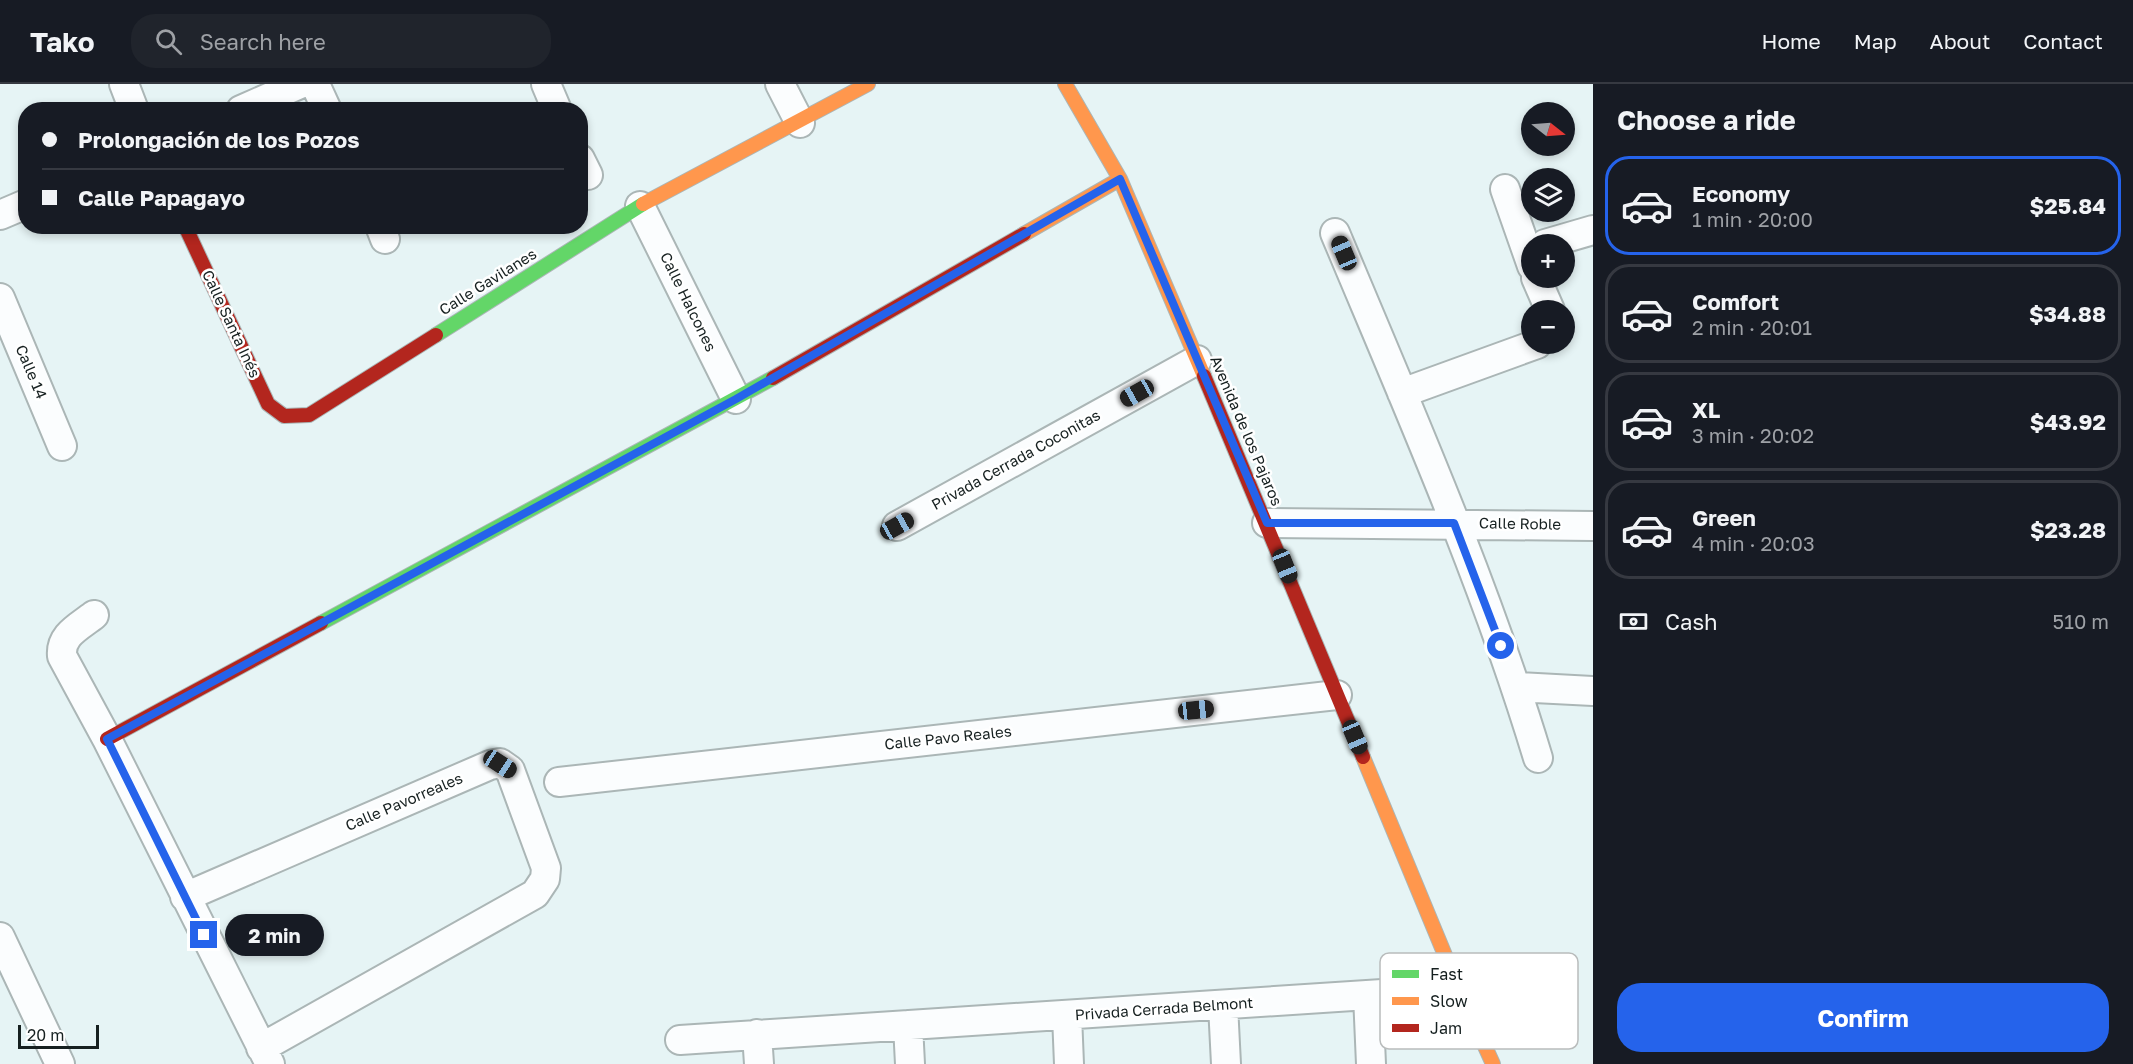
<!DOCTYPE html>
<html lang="en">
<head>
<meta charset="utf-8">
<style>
  :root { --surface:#171b24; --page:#20242c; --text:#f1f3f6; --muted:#9ea1a6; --line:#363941; --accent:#2563eb }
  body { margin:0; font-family:"Golos Text",sans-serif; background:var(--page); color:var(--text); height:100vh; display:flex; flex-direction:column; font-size:22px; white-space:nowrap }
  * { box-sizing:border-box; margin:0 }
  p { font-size:20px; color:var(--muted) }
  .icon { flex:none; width:33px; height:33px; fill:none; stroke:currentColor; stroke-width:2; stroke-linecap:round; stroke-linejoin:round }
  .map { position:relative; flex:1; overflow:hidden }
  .sheet { display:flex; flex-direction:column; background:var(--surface); width:540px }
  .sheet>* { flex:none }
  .banner { position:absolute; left:18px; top:18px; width:570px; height:132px; border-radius:24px; box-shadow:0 3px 9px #0003; display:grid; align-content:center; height:132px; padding:0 24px; background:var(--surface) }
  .needle { width:39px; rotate:107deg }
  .fabs { position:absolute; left:1521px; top:18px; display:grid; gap:12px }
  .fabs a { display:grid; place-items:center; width:54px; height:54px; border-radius:50%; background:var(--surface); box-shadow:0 3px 9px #0003; font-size:30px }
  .scale { position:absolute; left:18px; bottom:15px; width:81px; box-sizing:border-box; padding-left:6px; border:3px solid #162020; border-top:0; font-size:16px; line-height:21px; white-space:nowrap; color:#162020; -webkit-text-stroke:4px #fff; paint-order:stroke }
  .end { position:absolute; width:27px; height:27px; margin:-14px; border:8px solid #2563eb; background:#fff; box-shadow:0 0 0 3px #fff }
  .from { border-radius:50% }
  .bubble { position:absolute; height:42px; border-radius:21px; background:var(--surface); box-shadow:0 3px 9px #0003; font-size:20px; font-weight:700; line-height:42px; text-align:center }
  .car { position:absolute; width:18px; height:36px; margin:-18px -9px; border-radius:8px; box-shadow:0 0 4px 2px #0007; background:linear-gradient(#222 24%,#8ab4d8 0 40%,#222 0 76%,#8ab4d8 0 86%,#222 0) }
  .banner b { display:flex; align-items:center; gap:21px; height:57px; font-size:22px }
  .banner b+b { border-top:2px solid var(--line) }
  .banner i { width:15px; height:15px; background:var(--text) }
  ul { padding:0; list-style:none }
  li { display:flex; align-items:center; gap:18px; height:99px; margin:0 12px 9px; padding:0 12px; border:3px solid var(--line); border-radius:24px }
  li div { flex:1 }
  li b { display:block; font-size:22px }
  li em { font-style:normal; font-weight:700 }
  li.active { border-color:var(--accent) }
  li>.icon { width:54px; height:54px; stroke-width:1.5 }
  h2 { padding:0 24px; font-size:27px; line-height:72px }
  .pay { display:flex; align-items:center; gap:15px; height:66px; padding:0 24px; font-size:22px }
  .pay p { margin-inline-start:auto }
  .action { display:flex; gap:12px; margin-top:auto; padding:12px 24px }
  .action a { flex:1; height:69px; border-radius:24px; background:var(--accent); color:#fff; font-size:24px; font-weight:700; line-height:69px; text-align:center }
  header { display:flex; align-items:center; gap:36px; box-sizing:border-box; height:84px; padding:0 30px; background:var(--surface); border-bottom:2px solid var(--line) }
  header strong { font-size:28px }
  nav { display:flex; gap:33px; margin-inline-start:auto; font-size:21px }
  .search { width:420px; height:54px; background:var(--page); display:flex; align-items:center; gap:15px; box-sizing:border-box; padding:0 21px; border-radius:24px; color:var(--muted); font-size:22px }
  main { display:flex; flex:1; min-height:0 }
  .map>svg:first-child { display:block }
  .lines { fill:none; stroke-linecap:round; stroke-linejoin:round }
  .street-casing { stroke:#abb6b6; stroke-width:32 }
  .fast-casing { stroke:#abb6b6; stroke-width:16 }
  .slow-casing { stroke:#abb6b6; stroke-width:16 }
  .jam-casing { stroke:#abb6b6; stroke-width:16 }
  .street { stroke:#fbfdfe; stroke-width:28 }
  .fast { stroke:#63d668; stroke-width:14 }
  .slow { stroke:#ff974d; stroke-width:14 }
  .jam { stroke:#b3261e; stroke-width:14 }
  .route { stroke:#2563eb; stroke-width:8 }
  .labels { text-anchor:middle; stroke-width:5; stroke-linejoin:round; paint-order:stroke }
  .street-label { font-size:15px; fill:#162020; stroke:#fff }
  .key { fill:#fff; stroke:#b9bcbc; stroke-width:1.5 }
  .key-label { font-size:16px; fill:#162020 }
</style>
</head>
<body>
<header>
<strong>Tako</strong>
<div class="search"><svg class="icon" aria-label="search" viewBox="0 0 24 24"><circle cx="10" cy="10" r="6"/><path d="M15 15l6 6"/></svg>Search here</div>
<nav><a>Home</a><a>Map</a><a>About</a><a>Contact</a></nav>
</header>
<main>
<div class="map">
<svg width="1593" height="980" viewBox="0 0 1593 980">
  <rect width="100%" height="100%" fill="#e6f4f5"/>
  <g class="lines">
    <defs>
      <path id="street" d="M124,0L134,26
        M315,0L327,26
        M546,0L557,26
        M780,0L800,39
        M241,26L300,0
        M580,75L588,91
        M1505,105L1532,182
        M640,122L736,315
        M0,131L26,120
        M380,142L385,155
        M1335,149C1407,321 1484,495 1538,674
        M1545,160L1593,146
        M1536,194L1550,226
        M0,214L62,362
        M1402,309L1537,260
        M1267,439L1593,442
        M897,442L1197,276
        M94,531C79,543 60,551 62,572L107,655L270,980
        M1517,603L1593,607
        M559,698L1337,611
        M185,813L490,681L500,679L510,686L546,784L545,795L535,810L261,964
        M0,853L60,980
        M1368,911L1371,980
        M1223,921L1226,980
        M1067,931L1069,980
        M908,941L910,980
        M757,950L759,980
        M680,956L1459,905"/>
      <path id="fast" d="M436,251L643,120
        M321,539L773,294"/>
      <path id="slow" d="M1065,0L1120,95L1204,292
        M643,120L868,0
        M1024,150L1120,95
        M1363,673L1459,905L1493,980"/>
      <path id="jam" d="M185,142L268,320L284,332L309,331L436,251
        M1204,292L1363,673
        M773,294L1024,150
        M107,655L321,539"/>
    </defs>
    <!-- street casing -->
    <use href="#street" class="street-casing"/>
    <!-- fast casing -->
    <use href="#fast" class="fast-casing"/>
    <!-- slow casing -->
    <use href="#slow" class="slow-casing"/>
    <!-- jam casing -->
    <use href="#jam" class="jam-casing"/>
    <!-- street -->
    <use href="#street" class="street"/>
    <!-- fast -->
    <use href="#fast" class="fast"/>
    <!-- slow -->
    <use href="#slow" class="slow"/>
    <!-- jam -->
    <use href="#jam" class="jam"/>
  </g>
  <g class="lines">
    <!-- route -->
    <path class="route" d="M204,851L107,655L736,315L1120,95L1267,439H1454L1501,562"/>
  </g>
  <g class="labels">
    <!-- street labels -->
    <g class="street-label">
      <text transform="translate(488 198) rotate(-32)" y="5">Calle Gavilanes</text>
      <text transform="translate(688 218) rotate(64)" y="5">Calle Halcones</text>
      <text transform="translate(231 240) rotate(65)" y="5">Calle Santa Inés</text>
      <text transform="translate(31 288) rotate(67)" y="5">Calle 14</text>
      <text transform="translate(1246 347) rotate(67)" y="5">Avenida de los Pajaros</text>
      <text transform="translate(1016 376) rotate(-29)" y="5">Privada Cerrada Coconitas</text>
      <text transform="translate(1520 440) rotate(1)" y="5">Calle Roble</text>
      <text transform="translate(948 654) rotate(-6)" y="5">Calle Pavo Reales</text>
      <text transform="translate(404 718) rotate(-23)" y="5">Calle Pavorreales</text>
      <text transform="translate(1164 925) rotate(-4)" y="5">Privada Cerrada Belmont</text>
    </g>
  </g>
  <!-- legend -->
  <rect x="1380" y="869" width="198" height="96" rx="9" class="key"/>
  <rect x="1392" y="886" width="27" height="8" fill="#63d668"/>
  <rect x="1392" y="913" width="27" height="8" fill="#ff974d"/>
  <rect x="1392" y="940" width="27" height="8" fill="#b3261e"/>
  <g class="key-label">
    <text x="1430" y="896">Fast</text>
    <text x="1430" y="923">Slow</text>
    <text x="1430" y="950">Jam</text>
  </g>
</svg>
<div class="fabs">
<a><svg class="needle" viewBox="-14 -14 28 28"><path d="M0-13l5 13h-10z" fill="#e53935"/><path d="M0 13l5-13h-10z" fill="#9ea1a6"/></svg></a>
<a><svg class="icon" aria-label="layers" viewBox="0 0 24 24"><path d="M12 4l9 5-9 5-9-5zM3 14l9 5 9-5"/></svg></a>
<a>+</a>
<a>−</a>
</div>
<div class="scale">20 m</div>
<i class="end from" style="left:1501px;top:562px"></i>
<i class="end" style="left:204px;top:851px"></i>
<div class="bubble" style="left:225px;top:830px;width:99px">2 min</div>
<i class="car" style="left:1344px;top:169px;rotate:337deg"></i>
<i class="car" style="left:1137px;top:309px;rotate:241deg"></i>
<i class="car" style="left:897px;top:442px;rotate:61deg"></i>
<i class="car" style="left:1285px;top:482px;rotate:158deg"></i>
<i class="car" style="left:1196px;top:626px;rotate:84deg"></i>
<i class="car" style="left:1355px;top:653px;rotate:157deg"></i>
<i class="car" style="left:500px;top:680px;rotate:123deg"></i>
<div class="banner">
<b><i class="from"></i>Prolongación de los Pozos</b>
<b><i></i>Calle Papagayo</b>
</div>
</div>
<section class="sheet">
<h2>Choose a ride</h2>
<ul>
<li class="active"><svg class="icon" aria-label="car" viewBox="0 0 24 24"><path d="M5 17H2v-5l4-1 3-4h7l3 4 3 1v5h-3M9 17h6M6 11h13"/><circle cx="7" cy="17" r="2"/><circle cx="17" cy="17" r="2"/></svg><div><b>Economy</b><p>1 min · 20:00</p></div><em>$25.84</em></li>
<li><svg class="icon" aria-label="car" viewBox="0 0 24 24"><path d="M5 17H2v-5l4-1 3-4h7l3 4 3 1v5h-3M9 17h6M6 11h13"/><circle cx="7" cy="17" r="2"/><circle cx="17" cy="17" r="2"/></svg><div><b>Comfort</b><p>2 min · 20:01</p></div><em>$34.88</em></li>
<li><svg class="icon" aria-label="car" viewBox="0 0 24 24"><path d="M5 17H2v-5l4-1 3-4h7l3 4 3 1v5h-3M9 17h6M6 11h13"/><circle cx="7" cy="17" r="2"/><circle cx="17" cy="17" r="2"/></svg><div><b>XL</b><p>3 min · 20:02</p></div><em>$43.92</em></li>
<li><svg class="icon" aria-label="car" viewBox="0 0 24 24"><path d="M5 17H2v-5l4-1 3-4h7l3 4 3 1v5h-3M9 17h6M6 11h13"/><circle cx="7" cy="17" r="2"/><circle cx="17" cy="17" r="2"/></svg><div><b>Green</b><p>4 min · 20:03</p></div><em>$23.28</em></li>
</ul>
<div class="pay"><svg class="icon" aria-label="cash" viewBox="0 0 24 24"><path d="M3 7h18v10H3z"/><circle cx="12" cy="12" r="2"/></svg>Cash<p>510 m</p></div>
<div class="action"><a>Confirm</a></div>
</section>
</main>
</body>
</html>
